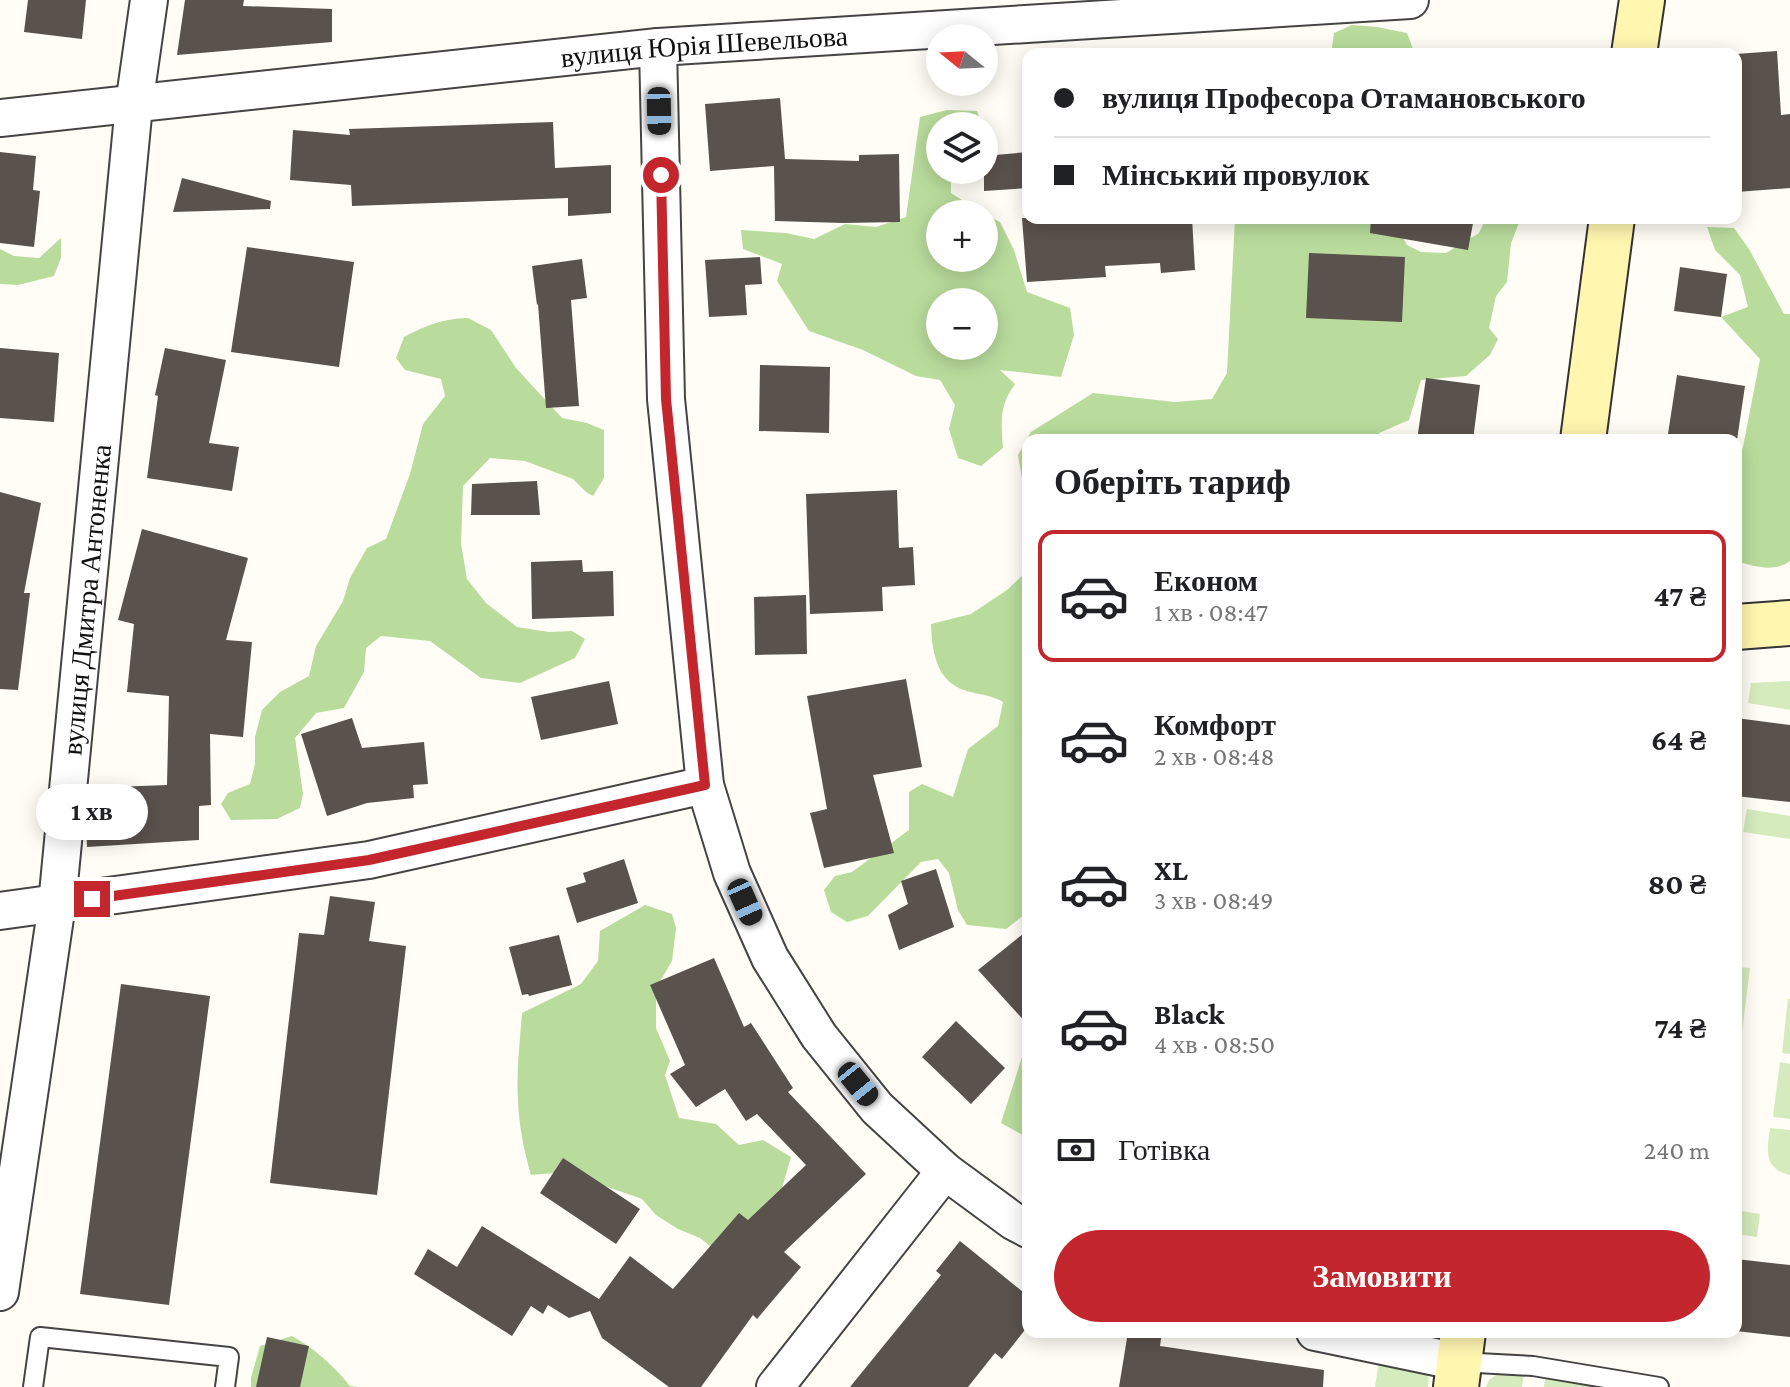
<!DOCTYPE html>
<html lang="uk">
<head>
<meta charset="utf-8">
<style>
  :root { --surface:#fff; --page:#f2f2f2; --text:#202124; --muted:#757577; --line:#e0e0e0; --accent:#c4262e }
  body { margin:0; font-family:"Crimson Pro",serif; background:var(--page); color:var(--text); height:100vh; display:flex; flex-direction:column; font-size:30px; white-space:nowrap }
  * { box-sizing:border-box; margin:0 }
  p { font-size:26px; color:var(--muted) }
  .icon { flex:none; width:44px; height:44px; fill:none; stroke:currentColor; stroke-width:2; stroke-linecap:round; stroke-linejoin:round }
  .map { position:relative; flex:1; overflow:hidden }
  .side { position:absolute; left:1022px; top:434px; width:720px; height:904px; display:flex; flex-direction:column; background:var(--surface); border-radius:16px; box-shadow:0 4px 20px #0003 }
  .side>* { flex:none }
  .banner { position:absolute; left:1022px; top:48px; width:720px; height:176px; border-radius:16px; box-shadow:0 4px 20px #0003; display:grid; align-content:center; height:176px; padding:0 32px; background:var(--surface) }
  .needle { width:52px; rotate:288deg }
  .controls { position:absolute; left:926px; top:24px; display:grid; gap:16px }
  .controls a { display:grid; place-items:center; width:72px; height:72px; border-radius:50%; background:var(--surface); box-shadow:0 4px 20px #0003; font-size:40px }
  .end { position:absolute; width:36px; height:36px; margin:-18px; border:10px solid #c4262e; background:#fff; box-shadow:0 0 0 4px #fff }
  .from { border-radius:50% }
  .bubble { position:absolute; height:56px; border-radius:28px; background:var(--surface); box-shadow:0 4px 20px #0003; font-size:26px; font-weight:700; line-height:56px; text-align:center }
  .car { position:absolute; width:24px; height:48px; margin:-24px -12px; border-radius:10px; box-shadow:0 0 6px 2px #0007; background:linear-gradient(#222 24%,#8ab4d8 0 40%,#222 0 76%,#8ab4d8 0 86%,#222 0) }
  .banner b { display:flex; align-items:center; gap:28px; height:76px; font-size:30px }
  .banner b+b { border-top:2px solid var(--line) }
  .banner i { width:20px; height:20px; background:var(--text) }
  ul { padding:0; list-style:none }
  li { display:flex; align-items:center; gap:24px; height:132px; margin:0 16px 12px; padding:0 16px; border:4px solid transparent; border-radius:16px }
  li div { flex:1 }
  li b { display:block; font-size:30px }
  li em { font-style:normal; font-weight:700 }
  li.active { border-color:var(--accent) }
  li>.icon { width:72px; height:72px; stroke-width:1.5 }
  h2 { padding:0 32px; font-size:36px; line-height:96px }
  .pay { display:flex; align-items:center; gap:20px; height:88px; padding:0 32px; font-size:30px }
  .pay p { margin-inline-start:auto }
  .button { display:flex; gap:16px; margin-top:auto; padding:16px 32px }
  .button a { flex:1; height:92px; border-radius:48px; background:var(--accent); color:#fff; font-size:32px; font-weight:700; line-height:92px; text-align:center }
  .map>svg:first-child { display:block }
  .green { fill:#d5ebbd }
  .forest { fill:#b9dc9c; fill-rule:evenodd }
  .building { fill:#5a524d }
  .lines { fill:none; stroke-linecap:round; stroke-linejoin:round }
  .lane-casing { stroke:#444; stroke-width:22 }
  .street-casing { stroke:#444; stroke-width:40 }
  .secondary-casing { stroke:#333; stroke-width:48 }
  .lane { stroke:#fff; stroke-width:18 }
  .street { stroke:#fff; stroke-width:36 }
  .secondary { stroke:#fff6b0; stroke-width:44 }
  .route { stroke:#c4262e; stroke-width:10 }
  .labels { text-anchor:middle; stroke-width:8; stroke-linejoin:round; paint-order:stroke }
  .street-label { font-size:28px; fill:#111; stroke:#fff }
</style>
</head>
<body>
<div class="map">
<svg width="1790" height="1387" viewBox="0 0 1790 1387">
  <rect width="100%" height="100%" fill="#fffdf5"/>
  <!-- green -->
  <path class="green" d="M1790,681V710L1748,703L1751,683Z
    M1747,809L1790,816V839L1743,832Z
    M1736,967L1750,968L1737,1073H1736Z
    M1788,999H1790V1054L1782,1053Z
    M1780,1062L1790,1064V1119L1773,1117Z
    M1770,1128L1790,1130V1175C1763,1169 1767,1149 1770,1128Z
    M1736,1210L1760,1214L1757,1237L1736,1234Z
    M1380,1354L1422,1369L1429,1378L1428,1387H1375Z
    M1502,1371L1524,1373L1522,1387H1486L1489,1380Z
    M1546,1373L1627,1387H1544Z"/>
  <!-- forest -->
  <path class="forest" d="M1352,25L1377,27L1407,33L1415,54H1331L1334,33Z
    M947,110L977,111L982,126H940V170H951V193L984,214H940V258H984V214L1000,222L1014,250L1027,292L1070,308L1074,335L1061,377L1000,370L1015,384C999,406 1001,422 1003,448L981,466L958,458L949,429L955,405L940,380L916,376L863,350L809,331L777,281L782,264L743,249L741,230L786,233L814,239L845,224L876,227L906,217L920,117ZM940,302H984V346H940Z
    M1235,218H1393L1407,245L1421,252L1446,253L1479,233L1486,218H1521L1511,243L1507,282L1496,296L1489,328L1498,339L1490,355L1466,376L1421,380L1409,420L1379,433L1378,440H1028V514L1018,455L1031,432L1093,393L1175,402L1212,399L1227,373Z
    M1707,227L1734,228L1749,249L1784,314H1790V561C1773,573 1754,566 1736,561V465L1743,447L1760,359L1721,317L1748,307L1740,275L1715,250Z
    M61,238V258L54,276L18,285L0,284V249L14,256L39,258Z
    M468,318L491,330L516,368L562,418L587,423L604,430V478L593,496L586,492L573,479L525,461L490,458L463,486L461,544L467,579L486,603L517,627L549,632L572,631L585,639L575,658L520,683L481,678L430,641L381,636L366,648L364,672L344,708L316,713L295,738L303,794L300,808L277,819L231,820L221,804L228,793L250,784L255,764V737L262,710L280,692L309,676L316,646L343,601L350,578L367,548L386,539L410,474L423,424L445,396L441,379L405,370L396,358L404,337C427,325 442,319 468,318Z
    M1028,570V912L1006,929L967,925L958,910L949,873L938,859L921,862L868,916L847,922L831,912L824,890L835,876L852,872L909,830V792L922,784L953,797L968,749L998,726L1003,702C987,693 976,695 961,689C935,678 932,648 931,624L971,614L1007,590Z
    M645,905L672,914L676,928L672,961L656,988V1028L670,1061L665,1075L679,1118L716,1124L739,1145L763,1140L791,1157L782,1188L780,1216L710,1246L700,1238L678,1229L656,1215L642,1199L565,1172L531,1175C524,1151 519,1126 518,1101C516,1071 520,1042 522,1013L581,984L598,961L600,931Z
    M1028,1038V1138L1001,1123Z
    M292,1336C315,1349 333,1365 350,1386L358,1387H251V1378L260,1346Z"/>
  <!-- building -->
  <path class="building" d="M28,0H86L82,39L24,32Z
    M185,0H244L243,6L332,9V42L177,55Z
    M1777,51L1781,115L1790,114V188L1736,192V54Z
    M780,98L785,159L859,161V155L899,154L900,222L843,223L775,221L774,166L710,171L705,104Z
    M553,122L555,168L611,165V213L568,216V198L352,206L351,185L290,180L293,130L350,135L349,129Z
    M0,152L36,156L33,190L40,191L34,247L0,243Z
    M1028,152V188L984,191V156Z
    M182,178L271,201L270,209L173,212Z
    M1022,218H1192L1195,270L1161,273L1160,263L1105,266L1106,277L1027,282Z
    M1371,218H1474L1468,250L1370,233Z
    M247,247L354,262L339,367L231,352Z
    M1309,253L1405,257L1402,322L1306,318Z
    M760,257L762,284L745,285L747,315L709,317L705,260Z
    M582,259L587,298L571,300L579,406L546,408L538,304L537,305L532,266Z
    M1680,267L1727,274L1721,317L1674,311Z
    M0,348L59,353L54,422L0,418Z
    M165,348L226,360L209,443L239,447L232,491L147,478L158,396L155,395Z
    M760,365L830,367L829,433L759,431Z
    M1677,375L1745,386L1737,440H1705L1668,434Z
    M1426,378L1480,385L1473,440H1417Z
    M537,481L540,515H471L472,484Z
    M897,490L899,548L913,547L915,585L882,587L883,611L810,614L806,494Z
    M0,492L41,503L24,593H30L18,690L0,689Z
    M142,529L248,558L226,640L252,642L243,737L210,734L211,805L199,806V840L87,847L86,823L89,788L167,785L169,696L127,692L134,624L118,620Z
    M582,560L583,572L613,571L614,616L532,619L531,562Z
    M806,595L807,654L755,655L754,597Z
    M906,679L922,767L873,775L894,853L824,868L810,813L827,809L807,696Z
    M609,681L618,724L541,740L531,697Z
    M352,718L362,748L424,742L428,784L413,785L414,798L367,803L327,816L301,734Z
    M1736,718L1790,725V802L1736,796Z
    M624,859L638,903L577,923L566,888L586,882L583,873Z
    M936,869L954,927L899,950L888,915L908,904L901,881Z
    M330,896L375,902L369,941L406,946L377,1195L270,1183L299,933L324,935Z
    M1028,930V1025L978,970Z
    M559,935L572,985L529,996L528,994L522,995L509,947Z
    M714,958L744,1027L751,1023L793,1088L788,1092L866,1174L784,1252L801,1267L757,1319L753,1315L701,1387H669L602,1338L590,1311L569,1318L548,1305L543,1314L531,1306L512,1336L414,1274L428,1249L457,1267L482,1226L599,1299L630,1256L673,1289L739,1213L748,1220L806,1165L757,1114L746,1121L725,1089L696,1107L670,1074L685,1065L650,985Z
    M121,984L210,996L169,1305L80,1294Z
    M956,1021L1005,1068L971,1104L922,1057Z
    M563,1158L640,1209L616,1244L540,1193Z
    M960,1241L1028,1296V1326L1002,1359L995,1353L968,1387H850L941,1275L936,1271Z
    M1736,1259L1790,1265V1337L1736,1331Z
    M1128,1332H1162L1160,1346L1324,1370L1323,1387H1119Z
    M267,1337L309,1346L300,1387H256Z"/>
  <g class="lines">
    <defs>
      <path id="lane" d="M1459,1362L1533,1366L1659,1387
        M33,1387L40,1337L229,1357L225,1387"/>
      <g id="street">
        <path d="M658,47L666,399L705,785L732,873L770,958L819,1036L877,1108L945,1171L1013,1221L1028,1229"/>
        <path id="s1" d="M0,118L658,47L1410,0"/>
        <path d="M0,911L369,860L705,785"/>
        <path id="s2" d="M0,1292L57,904L134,105L149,0"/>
        <path d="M1315,1332L1459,1362"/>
        <path d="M775,1387L945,1171"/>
      </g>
      <path id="secondary" d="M1634,54L1642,0
        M1583,440L1612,218
        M1736,627L1790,623
        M1456,1387L1463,1332"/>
    </defs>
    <!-- lane casing -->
    <use href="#lane" class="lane-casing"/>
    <!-- street casing -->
    <use href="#street" class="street-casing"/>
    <!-- secondary casing -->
    <use href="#secondary" class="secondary-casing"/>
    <!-- lane -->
    <use href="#lane" class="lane"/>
    <!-- street -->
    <use href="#street" class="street"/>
    <!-- secondary -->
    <use href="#secondary" class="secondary"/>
  </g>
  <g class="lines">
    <!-- route -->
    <path class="route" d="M92,899L369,860L705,785L666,399L661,175"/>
  </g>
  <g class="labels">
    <!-- street labels -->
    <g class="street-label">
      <text dy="10" stroke="none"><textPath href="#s1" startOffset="708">вулиця Юрія Шевельова</textPath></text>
      <text dy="10" stroke="none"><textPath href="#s2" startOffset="698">вулиця Дмитра Антоненка</textPath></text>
    </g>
  </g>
</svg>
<div class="controls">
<a><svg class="needle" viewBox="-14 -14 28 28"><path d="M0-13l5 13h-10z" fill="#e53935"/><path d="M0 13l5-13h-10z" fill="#757577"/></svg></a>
<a><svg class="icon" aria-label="layers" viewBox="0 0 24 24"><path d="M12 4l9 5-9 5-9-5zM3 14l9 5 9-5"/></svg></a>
<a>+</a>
<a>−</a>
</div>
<i class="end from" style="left:661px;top:175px"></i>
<i class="end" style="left:92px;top:899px"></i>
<div class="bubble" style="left:36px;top:784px;width:112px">1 хв</div>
<i class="car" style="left:659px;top:111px;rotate:179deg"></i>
<i class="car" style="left:745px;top:902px;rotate:156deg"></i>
<i class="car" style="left:858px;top:1084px;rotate:141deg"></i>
<div class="banner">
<b><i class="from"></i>вулиця Професора Отамановського</b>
<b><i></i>Мінський провулок</b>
</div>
<section class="side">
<h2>Оберіть тариф</h2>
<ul>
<li class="active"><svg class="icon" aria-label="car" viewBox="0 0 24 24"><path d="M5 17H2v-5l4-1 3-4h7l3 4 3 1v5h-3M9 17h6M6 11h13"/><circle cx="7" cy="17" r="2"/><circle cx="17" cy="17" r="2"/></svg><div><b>Економ</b><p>1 хв · 08:47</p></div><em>47 ₴</em></li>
<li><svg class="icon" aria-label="car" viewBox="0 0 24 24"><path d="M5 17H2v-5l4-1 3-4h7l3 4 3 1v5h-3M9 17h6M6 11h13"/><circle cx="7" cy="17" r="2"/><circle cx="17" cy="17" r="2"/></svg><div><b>Комфорт</b><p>2 хв · 08:48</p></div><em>64 ₴</em></li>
<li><svg class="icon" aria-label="car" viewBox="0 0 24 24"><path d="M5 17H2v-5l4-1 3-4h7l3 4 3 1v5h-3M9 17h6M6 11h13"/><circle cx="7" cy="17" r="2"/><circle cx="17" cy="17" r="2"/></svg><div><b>XL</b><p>3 хв · 08:49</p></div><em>80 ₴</em></li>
<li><svg class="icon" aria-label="car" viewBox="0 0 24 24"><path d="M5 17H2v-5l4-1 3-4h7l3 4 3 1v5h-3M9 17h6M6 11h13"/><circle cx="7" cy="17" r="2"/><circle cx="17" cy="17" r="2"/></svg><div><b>Black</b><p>4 хв · 08:50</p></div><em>74 ₴</em></li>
</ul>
<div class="pay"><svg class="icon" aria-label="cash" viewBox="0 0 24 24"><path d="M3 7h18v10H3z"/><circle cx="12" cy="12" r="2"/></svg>Готівка<p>240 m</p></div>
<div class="button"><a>Замовити</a></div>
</section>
</div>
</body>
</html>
